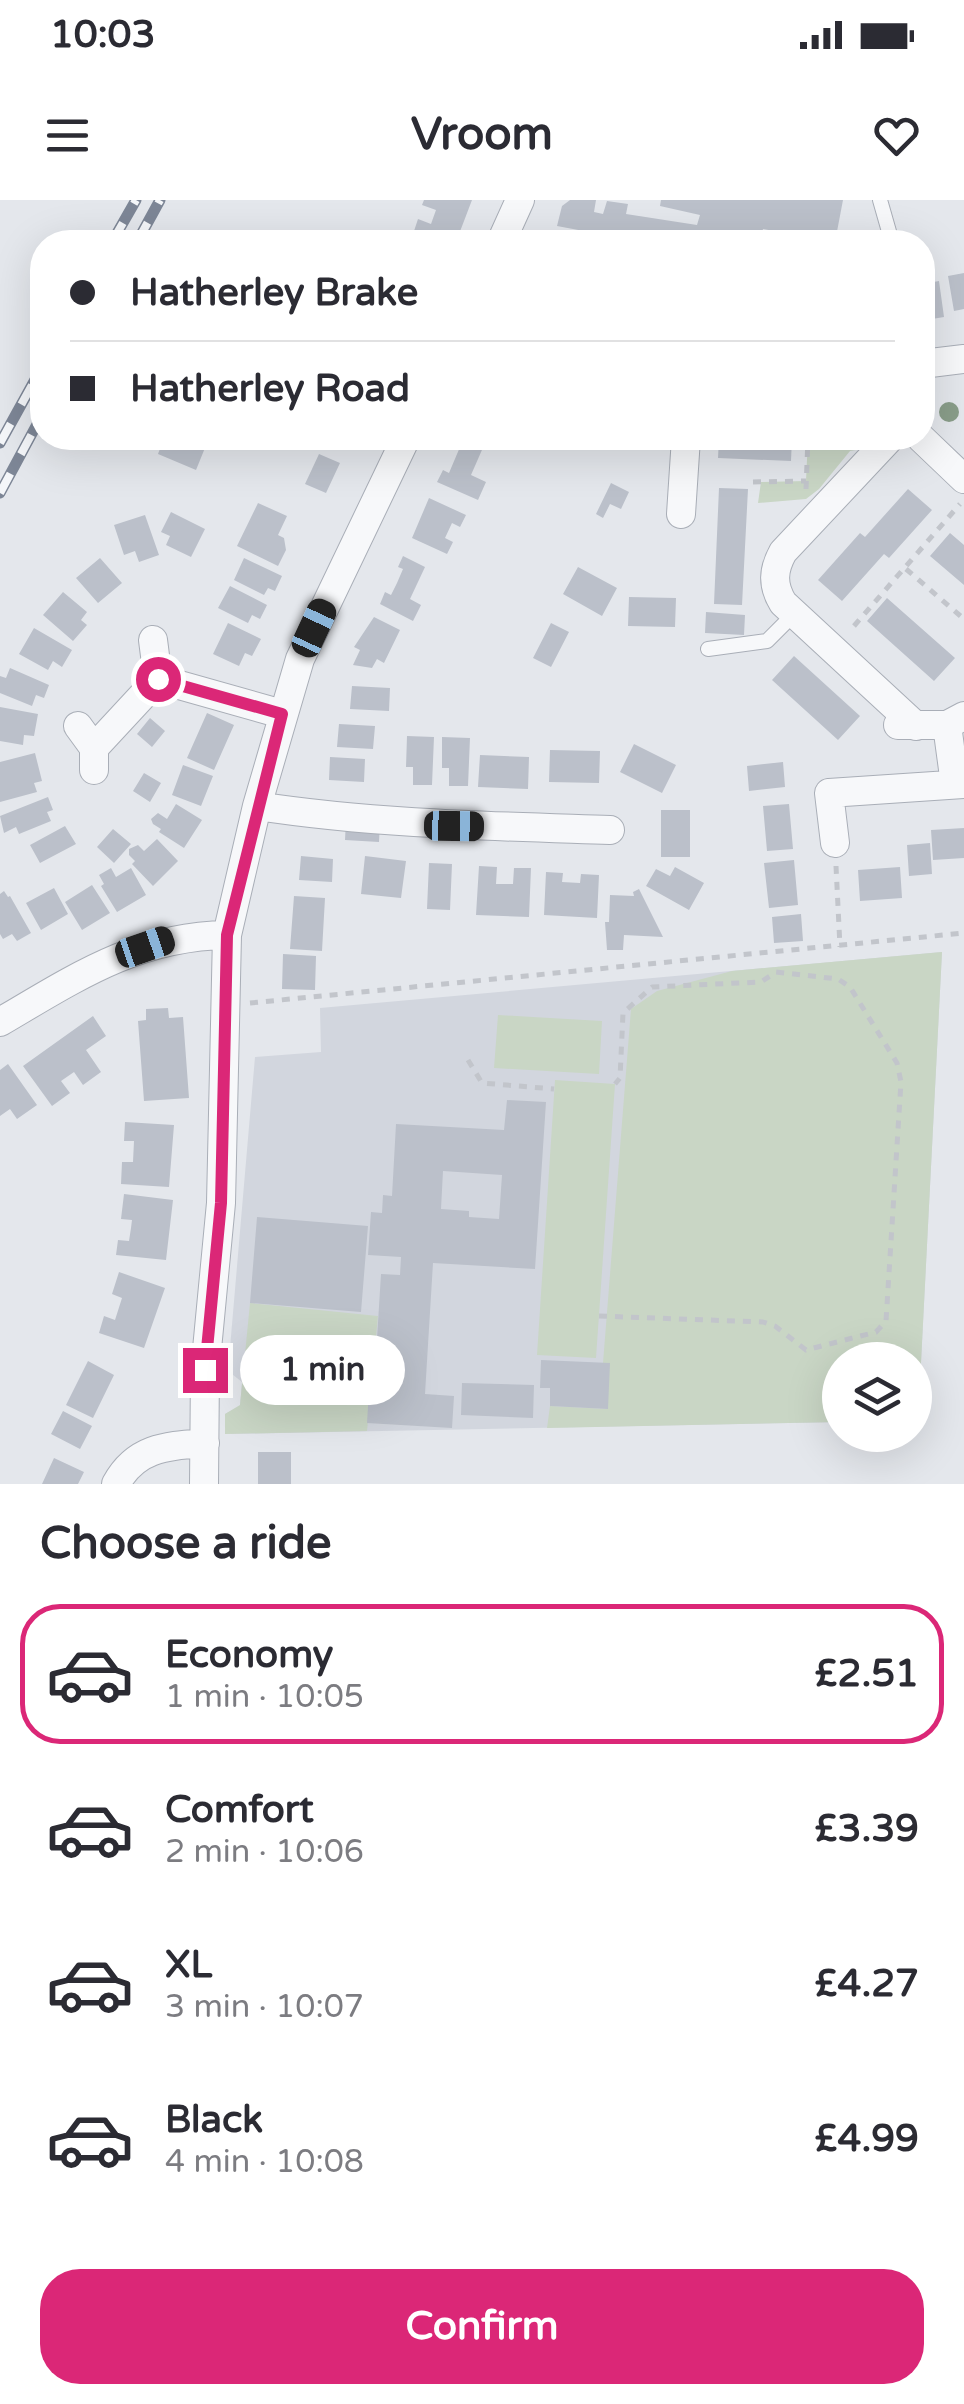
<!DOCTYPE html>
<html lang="en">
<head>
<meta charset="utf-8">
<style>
  :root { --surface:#fff; --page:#f7f7f7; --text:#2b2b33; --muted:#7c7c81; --line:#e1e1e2; --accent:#db2777 }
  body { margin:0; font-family:"Varela Round",sans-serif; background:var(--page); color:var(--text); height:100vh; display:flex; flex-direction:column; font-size:38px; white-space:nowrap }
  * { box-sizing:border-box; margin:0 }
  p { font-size:32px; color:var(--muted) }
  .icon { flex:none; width:55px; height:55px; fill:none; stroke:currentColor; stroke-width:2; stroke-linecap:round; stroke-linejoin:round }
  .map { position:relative; height:1284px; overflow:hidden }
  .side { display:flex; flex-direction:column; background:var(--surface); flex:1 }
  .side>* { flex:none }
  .guide { position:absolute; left:30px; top:30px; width:905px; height:220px; border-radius:40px; box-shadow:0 10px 40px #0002; display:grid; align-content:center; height:220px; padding:0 40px; background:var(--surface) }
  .tools { position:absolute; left:822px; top:1142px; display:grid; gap:20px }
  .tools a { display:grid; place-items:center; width:110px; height:110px; border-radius:50%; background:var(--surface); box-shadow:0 10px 40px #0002; font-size:50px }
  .end { position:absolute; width:45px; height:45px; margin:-22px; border:12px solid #db2777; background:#fff; box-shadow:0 0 0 5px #fff }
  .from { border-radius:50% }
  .bubble { position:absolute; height:70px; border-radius:35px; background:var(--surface); box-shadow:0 10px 40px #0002; font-size:32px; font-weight:700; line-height:70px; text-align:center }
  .car { position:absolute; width:30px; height:60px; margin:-30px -15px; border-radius:12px; box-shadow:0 0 8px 2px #0007; background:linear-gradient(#222 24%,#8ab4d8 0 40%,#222 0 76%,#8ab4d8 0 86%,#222 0) }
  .guide b { display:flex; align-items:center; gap:35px; height:95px; font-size:38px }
  .guide b+b { border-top:2px solid var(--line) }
  .guide i { width:25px; height:25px; background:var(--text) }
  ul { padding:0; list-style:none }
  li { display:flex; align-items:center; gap:30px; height:140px; margin:0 20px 15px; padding:0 20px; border:5px solid transparent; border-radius:40px }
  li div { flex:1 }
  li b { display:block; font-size:38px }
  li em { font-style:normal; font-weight:700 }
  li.selected { border-color:var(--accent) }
  li>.icon { width:90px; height:90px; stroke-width:1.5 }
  h2 { padding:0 40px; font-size:45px; line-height:120px }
  .button { display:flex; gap:20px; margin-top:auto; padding:20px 40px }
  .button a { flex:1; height:115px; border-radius:40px; background:var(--accent); color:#fff; font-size:40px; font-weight:700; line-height:115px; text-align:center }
  .status { display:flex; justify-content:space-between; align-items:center; height:70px; padding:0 50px; background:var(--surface); direction:ltr }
  .status svg { height:28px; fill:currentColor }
  header { display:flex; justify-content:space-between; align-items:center; height:130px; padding:0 40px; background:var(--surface); font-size:45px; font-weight:700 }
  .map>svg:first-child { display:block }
  .built { fill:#d2d6de }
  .green { fill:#c9d6c5 }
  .building { fill:#bbc0ca; fill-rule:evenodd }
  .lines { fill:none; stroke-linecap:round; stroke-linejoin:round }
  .service-casing { stroke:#a9aeb7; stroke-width:16 }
  .minor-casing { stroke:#a9aeb7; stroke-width:30 }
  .path { stroke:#c2c5cb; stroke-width:5; stroke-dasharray:8 8; stroke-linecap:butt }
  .service { stroke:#f7f8fa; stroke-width:14 }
  .minor { stroke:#f7f8fa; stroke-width:28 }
  .rail-casing { stroke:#7d8696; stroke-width:11 }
  .rail { stroke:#f4f6f9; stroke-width:8; stroke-dasharray:22; stroke-linecap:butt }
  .tree { fill:#899d89 }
  .route { stroke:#db2777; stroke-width:12 }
</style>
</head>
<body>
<div class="status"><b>10:03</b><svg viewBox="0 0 49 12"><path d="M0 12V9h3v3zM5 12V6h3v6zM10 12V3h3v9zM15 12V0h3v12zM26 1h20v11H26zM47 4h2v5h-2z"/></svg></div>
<header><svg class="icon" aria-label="menu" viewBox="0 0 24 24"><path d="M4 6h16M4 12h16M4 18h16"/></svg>Vroom<svg class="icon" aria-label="heart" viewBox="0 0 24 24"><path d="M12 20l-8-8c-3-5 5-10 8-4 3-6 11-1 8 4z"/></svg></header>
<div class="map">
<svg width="964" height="1284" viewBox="0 0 964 1284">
  <rect width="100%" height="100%" fill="#e4e7ec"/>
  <!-- built -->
  <path class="built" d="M942,752L918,1221H915V1160H840V1222L225,1234V1214L240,1206L242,1182L228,1171L255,857L321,852L320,808Z"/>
  <!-- green -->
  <path class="green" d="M808,238H878L868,248L850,251L819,289L806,299L758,303L761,282L806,281Z
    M942,752L918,1221H915V1160H840V1222L547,1228L550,1206L607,1209L603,1163L631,809L657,791L732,771Z
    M498,815L602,821L599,874L494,868Z
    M555,880L615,884L596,1158L537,1155Z
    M250,1103L378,1116L367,1231L225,1234V1214L240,1205Z"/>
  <!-- building -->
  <path class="building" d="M424,0H472L456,42L411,40L418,19L431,24L436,10L422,5Z
    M570,0H596L594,12L603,14L607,1L628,4L626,14L697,25L700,15L660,6L661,0H843L835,42L763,29L760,42L729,39L728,42H642L557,26L562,6Z
    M964,73V109L954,111L948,76Z
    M939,81L944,117L926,120L922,84Z
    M164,238H209L196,270L158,254Z
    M458,238H473L485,243L471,275L486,282L478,300L437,282L443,270L449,273L460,247L454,245Z
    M719,238H792L791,261L718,258Z
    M319,254L340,263L326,293L305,284Z
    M611,283L629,292L621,309L610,304L603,318L596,314Z
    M719,288L748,289L742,405L714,404Z
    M908,289L932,310L889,358L884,354L842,401L818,380L860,333L865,337Z
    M429,298L466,315L460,327L452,323L445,338L453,342L447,354L412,338Z
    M258,303L287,316L278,335L284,338L286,350L278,366L237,346Z
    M171,312L205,329L191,357L166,345L170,336L161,332Z
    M145,315L159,355L139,362L135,351L124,355L114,325Z
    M950,333L964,345V385L930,356Z
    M403,356L425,367L410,399L421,405L413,421L380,404L385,392L391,395L397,383L403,369L398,367Z
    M100,358L122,383L98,403L76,378Z
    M244,358L282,376L275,391L268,388L264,395L234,380Z
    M578,367L617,388L602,416L563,394Z
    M230,386L267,405L260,419L252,415L248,423L218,408Z
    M63,392L87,412L81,420L87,425L73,441L43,415Z
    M629,397L676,398L675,427L628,426Z
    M887,398L955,458L934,481L867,421Z
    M706,412L745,415L744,435L705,433Z
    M374,417L400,430L384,463L377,459L372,468L353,465L360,450L354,447Z
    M228,423L261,439L252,456L245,453L239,466L213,454Z
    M551,423L569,432L551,467L533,458Z
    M34,428L72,450L62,467L53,461L48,470L19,454Z
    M794,456L860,516L838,540L772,480Z
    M10,468L49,485L44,498L36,495L32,506L0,493V476L6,478Z
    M352,486L390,488L389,511L350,509Z
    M0,507L38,514L34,536L24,535L23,545L0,541Z
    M207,513L234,525L214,570L187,558Z
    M150,518L165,531L152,547L137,534Z
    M339,524L375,526L373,549L337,547Z
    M407,536L434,537L432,585H413V567H406Z
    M442,537L470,538L468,586H449V568H442Z
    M634,544L676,565L662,593L620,572Z
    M550,550L600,551L599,583L549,582Z
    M35,553L42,581L34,583L37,592L0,602V562Z
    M480,555L529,557L528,589L478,587Z
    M330,557L365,559L364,582L329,580Z
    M783,562L785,587L749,591L747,566Z
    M183,565L213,576L201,606L172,595Z
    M144,573L161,583L150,602L133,591Z
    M48,597L53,610L47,612L51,621L19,634L16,627L4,633L0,616Z
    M176,604L202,620L184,648L159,632L161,629L153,624L151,619L158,613L167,619Z
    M789,604L793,649L767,651L763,606Z
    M661,610H690V657H661Z
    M346,620L380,622L379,642L345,640Z
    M65,626L76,644L40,663L30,645Z
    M964,628V658L933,660L931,630Z
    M113,629L131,644L114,663L97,647Z
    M157,639L178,661L153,686L132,664L135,661L129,655V649L138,645L144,651Z
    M930,643L932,674L909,676L907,645Z
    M301,656L333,659L332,682L299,680Z
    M365,656L406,661L401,698L361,694Z
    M794,660L798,705L769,708L764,663Z
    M429,663L452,664L450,710L427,709Z
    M479,666L497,667L496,684H513L514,668H531L529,717L476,715Z
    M675,667L704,683L689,710L646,686L656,669L670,676Z
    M900,667L902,698L860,701L858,670Z
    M111,668L116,677L131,668L146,695L117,712L101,686L104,684L99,675Z
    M546,672L563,673L562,682L580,683L581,674L599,675L597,718L544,715Z
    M92,685L110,713L82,730L65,702Z
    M54,688L68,714L41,730L26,703Z
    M639,689L663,737L624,735L623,750H607L605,722H609L610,695L634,696L633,692Z
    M4,691L8,697L10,696L31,733L17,741L12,734L3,739L0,734V694Z
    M294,696L325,698L322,751L290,749Z
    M801,714L803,741L774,743L772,717Z
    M283,754L316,756L315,790L282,789Z
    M168,808L169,818L183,817L189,898L144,901L138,821L146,820V809Z
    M93,816L106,836L86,850L101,872L83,885L74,872L61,881L70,893L52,906L23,866Z
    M8,864L37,905L17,919L10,909L0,916V870Z
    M507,900L546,902L535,1069L433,1063L425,1194L454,1196L452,1228L367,1223L369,1190L393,1191L395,1156L376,1155L381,1074L400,1075L401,1057L368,1055L371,1012L382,1013L383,995L392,996L396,924L504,930ZM443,971L502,975L499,1019L469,1017V1011L441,1009Z
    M125,922L174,925L169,987L121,984L122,962H133L134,941H124Z
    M124,994L173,1000L166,1060L116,1055L118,1040L129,1041L131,1028L132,1020L121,1019Z
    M257,1017L368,1026L361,1112L250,1103Z
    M119,1072L165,1088L144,1148L99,1133L104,1116L115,1120L122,1098L112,1094Z
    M541,1160L610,1163L608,1209L550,1206V1188H540Z
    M88,1161L114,1175L93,1218L66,1205Z
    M462,1183L534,1185L533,1218L461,1215Z
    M63,1211L92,1226L80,1249L51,1234Z
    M258,1252H291V1284H258Z
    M54,1258L84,1272L78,1284H42Z"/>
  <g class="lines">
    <defs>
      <path id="service" d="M880,0L892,42
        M708,449L767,441L795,413"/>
      <path id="minor" d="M501,42L520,0
        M922,164L964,159
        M890,238L783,352C773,370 772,385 783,403L916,526
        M921,238L964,279
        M681,314L686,238
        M158,479L282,514
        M898,525H947L964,516
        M947,525L955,584
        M78,526L94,548V570
        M94,548L158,479L153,440
        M257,606C375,624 491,626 610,630
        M835,643L829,593L964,584
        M0,822C75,778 137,736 227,735
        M116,1284C136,1247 167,1246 205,1243
        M204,1284L205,1170L221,1003L227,735L257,606L300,459L406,238"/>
    </defs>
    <!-- service casing -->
    <use href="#service" class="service-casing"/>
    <!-- minor casing -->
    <use href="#minor" class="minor-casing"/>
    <!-- path -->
    <path class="path" d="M753,282L806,281
      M806,289L808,238
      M906,369L964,419
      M854,426L960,304
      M836,666L840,747
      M250,803L964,733
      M468,860L482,883L554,889
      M599,1116L763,1122L775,1126L806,1150L876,1132L886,1121L901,882L897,863L850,787L838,779L776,772L761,782L652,787L623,813L620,878L615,884"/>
    <!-- service -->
    <use href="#service" class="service"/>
    <!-- minor -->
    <use href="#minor" class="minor"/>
    <defs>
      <path id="rail" d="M112,42L136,0
        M137,42L160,0
        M0,243L42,167
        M0,293L42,215"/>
    </defs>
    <!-- rail casing -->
    <use href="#rail" class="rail-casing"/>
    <!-- rail -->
    <use href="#rail" class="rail"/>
  </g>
  <!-- trees -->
  <circle class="tree" cx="949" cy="212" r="10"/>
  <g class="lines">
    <!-- route -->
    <path class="route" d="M158,479L282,514L227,735L221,1003L205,1170"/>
  </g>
</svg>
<div class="tools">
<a><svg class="icon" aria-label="layers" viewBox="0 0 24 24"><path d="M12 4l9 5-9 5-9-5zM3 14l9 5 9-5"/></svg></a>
</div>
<i class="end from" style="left:158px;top:479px"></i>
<i class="end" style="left:205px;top:1170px"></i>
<div class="bubble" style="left:240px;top:1135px;width:165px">1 min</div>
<i class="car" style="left:314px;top:428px;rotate:25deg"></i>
<i class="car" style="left:454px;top:626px;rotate:91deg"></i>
<i class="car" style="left:145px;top:747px;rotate:71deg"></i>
<div class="guide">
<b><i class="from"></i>Hatherley Brake</b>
<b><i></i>Hatherley Road</b>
</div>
</div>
<section class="side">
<h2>Choose a ride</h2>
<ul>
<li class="selected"><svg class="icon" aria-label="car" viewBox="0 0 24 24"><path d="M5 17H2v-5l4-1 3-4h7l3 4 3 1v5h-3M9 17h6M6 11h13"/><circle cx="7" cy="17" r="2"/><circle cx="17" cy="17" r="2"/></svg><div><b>Economy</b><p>1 min · 10:05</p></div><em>£2.51</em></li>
<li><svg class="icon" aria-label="car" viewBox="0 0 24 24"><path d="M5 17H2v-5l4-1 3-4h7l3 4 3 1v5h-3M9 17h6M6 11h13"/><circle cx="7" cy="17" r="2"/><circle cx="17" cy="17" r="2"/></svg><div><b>Comfort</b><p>2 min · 10:06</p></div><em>£3.39</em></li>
<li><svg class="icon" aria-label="car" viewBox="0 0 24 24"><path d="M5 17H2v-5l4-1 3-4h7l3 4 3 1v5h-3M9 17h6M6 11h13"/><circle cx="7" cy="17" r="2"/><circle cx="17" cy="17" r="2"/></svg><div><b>XL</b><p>3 min · 10:07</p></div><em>£4.27</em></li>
<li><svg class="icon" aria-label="car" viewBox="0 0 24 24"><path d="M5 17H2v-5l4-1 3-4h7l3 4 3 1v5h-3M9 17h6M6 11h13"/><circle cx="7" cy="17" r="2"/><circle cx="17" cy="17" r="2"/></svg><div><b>Black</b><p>4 min · 10:08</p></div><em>£4.99</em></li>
</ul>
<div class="button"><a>Confirm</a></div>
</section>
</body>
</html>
